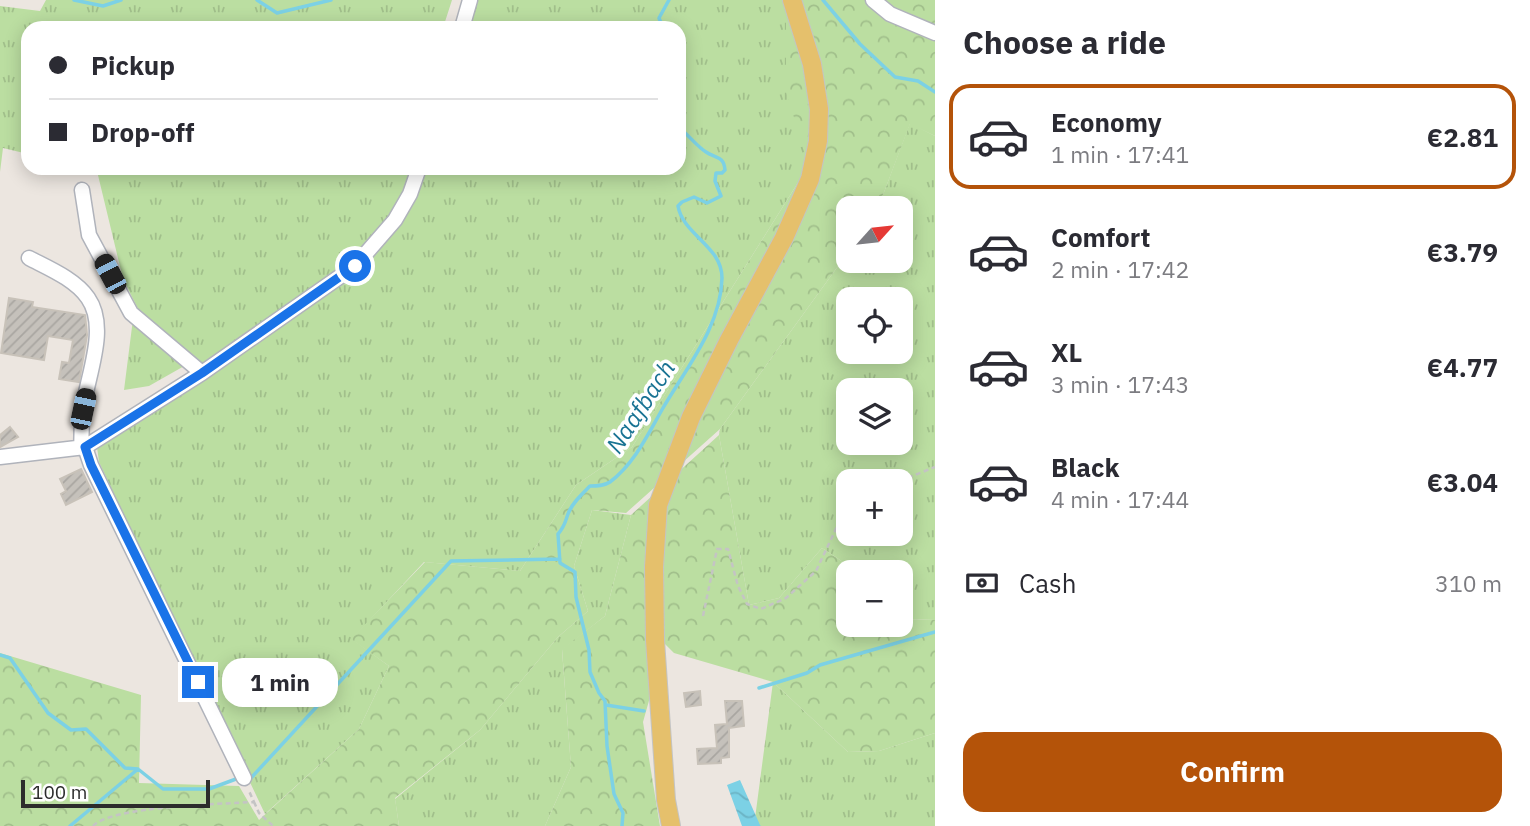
<!DOCTYPE html>
<html lang="en">
<head>
<meta charset="utf-8">
<style>
  :root { --surface:#fff; --page:#f2f2f3; --text:#2b2b33; --muted:#7c7c81; --line:#e1e1e2; --accent:#b45309 }
  body { margin:0; font-family:"IBM Plex Sans",sans-serif; background:var(--page); color:var(--text); height:100vh; display:flex; flex-direction:column; font-size:26px; white-space:nowrap }
  * { box-sizing:border-box; margin:0 }
  p { font-size:23px; color:var(--muted) }
  .icon { flex:none; width:38px; height:38px; fill:none; stroke:currentColor; stroke-width:2; stroke-linecap:round; stroke-linejoin:round }
  .map { position:relative; flex:1; overflow:hidden }
  .sheet { display:flex; flex-direction:column; background:var(--surface); width:595px }
  .sheet>* { flex:none }
  .banner { position:absolute; left:21px; top:21px; width:665px; height:154px; border-radius:21px; box-shadow:0 4px 18px #0003; display:grid; align-content:center; height:154px; padding:0 28px; background:var(--surface) }
  .needle { width:46px; rotate:63deg }
  .controls { position:absolute; left:836px; top:196px; display:grid; gap:14px }
  .controls a { display:grid; place-items:center; width:77px; height:77px; border-radius:14px; background:var(--surface); box-shadow:0 4px 18px #0003; font-size:35px }
  .scale { position:absolute; left:21px; bottom:18px; width:189px; box-sizing:border-box; padding-left:7px; border:4px solid #2c2c2c; border-top:0; font-size:19px; line-height:24px; white-space:nowrap; color:#2c2c2c; -webkit-text-stroke:5px #fff; paint-order:stroke }
  .end { position:absolute; width:32px; height:32px; margin:-16px; border:9px solid #1a73e8; background:#fff; box-shadow:0 0 0 4px #fff }
  .from { border-radius:50% }
  .bubble { position:absolute; height:49px; border-radius:21px; background:var(--surface); box-shadow:0 4px 18px #0003; font-size:23px; font-weight:800; line-height:49px; text-align:center }
  .car { position:absolute; width:21px; height:42px; margin:-21px -10px; border-radius:9px; box-shadow:0 0 5px 2px #0007; background:linear-gradient(#222 24%,#8ab4d8 0 40%,#222 0 76%,#8ab4d8 0 86%,#222 0) }
  .banner b { display:flex; align-items:center; gap:24px; height:66px; font-size:26px }
  .banner b+b { border-top:2px solid var(--line) }
  .banner i { width:18px; height:18px; background:var(--text) }
  ul { padding:0; list-style:none }
  li { display:flex; align-items:center; gap:21px; height:105px; margin:0 14px 10px; padding:0 14px; border:4px solid transparent; border-radius:21px }
  li div { flex:1 }
  li b { display:block; font-size:26px }
  li em { font-style:normal; font-weight:800 }
  li.active { border-color:var(--accent) }
  li>.icon { width:63px; height:63px; stroke-width:1.5 }
  h2 { padding:0 28px; font-size:32px; line-height:84px }
  .pay { display:flex; align-items:center; gap:18px; height:77px; padding:0 28px; font-size:26px }
  .pay p { margin-inline-start:auto }
  .cta { display:flex; gap:14px; margin-top:auto; padding:14px 28px }
  .cta a { flex:1; height:80px; border-radius:21px; background:var(--accent); color:#fff; font-size:28px; font-weight:800; line-height:80px; text-align:center }
  main { display:flex; flex:1; min-height:0 }
  .map>svg:first-child { display:block }
  .grass { fill:url(#grass-tufts); fill-rule:evenodd }
  .forest { fill:url(#forest-crowns) }
  .water { fill:url(#water-waves) }
  .lines { fill:none; stroke-linecap:round; stroke-linejoin:round }
  .stream { stroke:#7cd1e5; stroke-width:3.5 }
  .building { fill:url(#building-hatch); stroke:#c8c2b9; stroke-width:2 }
  .minor-casing { stroke:#b0b3bb; stroke-width:17 }
  .major-casing { stroke:#c4c4c4; stroke-width:20 }
  .path { stroke:#c4c4c4; stroke-width:2.5; stroke-dasharray:5 3.5; stroke-linecap:butt }
  .minor { stroke:#fff; stroke-width:14 }
  .major { stroke:#e5c06c; stroke-width:18 }
  .route { stroke:#1a73e8; stroke-width:9 }
  .labels { text-anchor:middle; stroke-width:7; stroke-linejoin:round; paint-order:stroke }
  .water-label { font-size:24px; font-style:italic; fill:#197393; stroke:#fff }
</style>
</head>
<body>
<main>
<div class="map">
<svg width="935" height="826" viewBox="0 0 935 826">
  <defs>
    <pattern id="grass-tufts" width="24" height="20" patternUnits="userSpaceOnUse" patternTransform="scale(1.75)"><rect width="24" height="20" fill="#bbdea1"/><path d="M3 7l-1-3M5 7V3M7 7l1-3M15 17l-1-3M17 17v-4M19 17l1-3" fill="none" stroke="#a1bf8b"/></pattern>
    <pattern id="forest-crowns" width="20" height="18" patternUnits="userSpaceOnUse" patternTransform="scale(1.75)"><rect width="20" height="18" fill="#bbdea1"/><path d="M2 6a3 3 0 1 1 6 0M12 15a3 3 0 1 1 6 0" fill="none" stroke="#a1bf8b"/></pattern>
    <pattern id="water-waves" width="16" height="10" patternUnits="userSpaceOnUse" patternTransform="scale(1.75)"><rect width="16" height="10" fill="#7cd1e5"/><path d="M0 5q4-4 8 0t8 0" fill="none" stroke="#6bb4c5"/></pattern>
    <pattern id="building-hatch" width="6" height="6" patternUnits="userSpaceOnUse" patternTransform="scale(1.75)"><rect width="6" height="6" fill="#c5c1bb"/><path d="M-1 1l2-2M0 6l6-6M5 7l2-2" fill="none" stroke="#a9a6a1"/></pattern>
  </defs>
  <rect width="100%" height="100%" fill="#ece6e0"/>
  <!-- grass -->
  <path class="grass" d="M46,0H452L443,28H28V154L3,148L0,172V6L40,11Z
    M473,0H791L809,165L632,447L576,485L520,571L424,562L352,639L389,666L359,729L265,814L99,462L97,447L367,259L423,168H679V28H465Z
    M910,123L935,136V620L907,619L901,613V572H858L822,548L779,598L749,605L719,435L720,429L849,251V261H901V208H878ZM849,299H901V352H849ZM849,390H901V443H849ZM849,481H901V534H849Z
    M86,168H416L391,218L355,259L201,371L141,315L123,279L97,171Z
    M133,319L186,365L149,386L124,390Z
    M592,510L631,515L605,616L562,650L571,767L545,826H399L395,799L480,730L558,637L588,611L574,566Z
    M773,682L848,752L879,751L935,733V826H754Z"/>
  <!-- forest -->
  <path class="forest" d="M791,0H935V136L910,124L878,208H849V251L720,429L626,513L592,510L574,566L588,611L558,637L480,730L395,798L399,826H0V653L141,695L139,783L239,786L259,820L359,729L389,666L351,639L425,562L520,571L576,485L632,447L809,165L786,92V12Z
    M719,435L749,605L779,598L822,548L858,572H849V625H901V613L907,619L935,620V733L879,751L848,752L773,682L674,653L665,644L643,722L660,826H545L571,767L562,649L605,616L631,515Z"/>
  <!-- water -->
  <path class="water" d="M740,780L760,825L761,826H742L727,785Z"/>
  <g class="lines">
    <!-- stream -->
    <path class="stream" d="M74,0L103,6L121,0
      M257,0L277,13L331,0
      M823,0L860,44L895,77L918,81L935,92
      M663,28L659,18L669,0
      M0,655L10,658L48,713L71,730L86,729L125,768L138,769
      M759,688L807,673L820,665L935,632
      M606,705L644,711
      M138,769L163,789H209L236,779
      M251,778L451,561L560,559
      M70,826L138,769
      M622,826L623,813L614,794L607,746L605,701L599,693L590,672L589,650L576,597L575,572L560,563L558,534C565,526 565,522 568,514C572,503 582,494 590,486C597,486 604,486 610,482C635,463 648,434 663,408C687,367 721,326 722,278C722,246 683,235 678,206L682,202L694,197L707,203L721,196L715,181L716,173H722L725,170C724,156 715,158 706,152C698,147 691,138 684,132L683,95L679,89"/>
  </g>
  <!-- building -->
  <path class="building" d="M9,298L33,302L32,307L85,315L87,335L79,382L59,379L62,362L69,363L73,340L48,336L44,360L1,353Z
    M10,427L18,437L0,447V435Z
    M81,469L92,492L66,505L61,494L66,491L60,479Z
    M700,691L701,705L686,707L684,693Z
    M725,701H742L744,726L729,728V757L721,758V763L698,764L697,749L717,748L715,725L727,724Z"/>
  <g class="lines">
    <defs>
      <path id="minor" d="M873,0L890,14L935,33
        M462,28L470,0
        M82,190L89,235L131,313L202,373
        M29,258C48,268 75,279 88,298C109,328 87,376 83,409C81,422 82,435 81,448
        M85,447L91,465L244,778
        M0,457L85,447L202,373L355,266L395,220L410,194L419,168"/>
      <path id="major" d="M671,826L666,800L655,640L654,567L658,505L691,417L729,340L784,238L810,179L818,141L819,109L812,64L792,0"/>
    </defs>
    <!-- minor casing -->
    <use href="#minor" class="minor-casing"/>
    <!-- major casing -->
    <use href="#major" class="major-casing"/>
    <!-- path -->
    <path class="path" d="M900,481L935,467
      M703,616L717,549H728L738,586L747,604L761,609L786,598L816,571L844,512L849,509
      M254,802L259,813L273,826
      M93,826C111,806 223,804 254,802L249,791"/>
    <!-- minor -->
    <use href="#minor" class="minor"/>
    <!-- major -->
    <use href="#major" class="major"/>
  </g>
  <g class="lines">
    <!-- route -->
    <path class="route" d="M198,682L91,465L85,447L202,373L355,266"/>
  </g>
  <g class="labels">
    <!-- water labels -->
    <g class="water-label">
      <text transform="translate(641 407) rotate(-57)" y="8">Naafbach</text>
    </g>
  </g>
</svg>
<div class="controls">
<a><svg class="needle" viewBox="-14 -14 28 28"><path d="M0-13l5 13h-10z" fill="#e53935"/><path d="M0 13l5-13h-10z" fill="#7c7c81"/></svg></a>
<a><svg class="icon" aria-label="locate" viewBox="0 0 24 24"><circle cx="12" cy="12" r="6"/><path d="M12 2v4M12 18v4M2 12h4M18 12h4"/></svg></a>
<a><svg class="icon" aria-label="layers" viewBox="0 0 24 24"><path d="M12 4l9 5-9 5-9-5zM3 14l9 5 9-5"/></svg></a>
<a>+</a>
<a>−</a>
</div>
<div class="scale">100 m</div>
<i class="end from" style="left:355px;top:266px"></i>
<i class="end" style="left:198px;top:682px"></i>
<div class="bubble" style="left:222px;top:658px;width:116px">1 min</div>
<i class="car" style="left:110px;top:274px;rotate:332deg"></i>
<i class="car" style="left:83px;top:409px;rotate:12deg"></i>
<div class="banner">
<b><i class="from"></i>Pickup</b>
<b><i></i>Drop-off</b>
</div>
</div>
<section class="sheet">
<h2>Choose a ride</h2>
<ul>
<li class="active"><svg class="icon" aria-label="car" viewBox="0 0 24 24"><path d="M5 17H2v-5l4-1 3-4h7l3 4 3 1v5h-3M9 17h6M6 11h13"/><circle cx="7" cy="17" r="2"/><circle cx="17" cy="17" r="2"/></svg><div><b>Economy</b><p>1 min · 17:41</p></div><em>€2.81</em></li>
<li><svg class="icon" aria-label="car" viewBox="0 0 24 24"><path d="M5 17H2v-5l4-1 3-4h7l3 4 3 1v5h-3M9 17h6M6 11h13"/><circle cx="7" cy="17" r="2"/><circle cx="17" cy="17" r="2"/></svg><div><b>Comfort</b><p>2 min · 17:42</p></div><em>€3.79</em></li>
<li><svg class="icon" aria-label="car" viewBox="0 0 24 24"><path d="M5 17H2v-5l4-1 3-4h7l3 4 3 1v5h-3M9 17h6M6 11h13"/><circle cx="7" cy="17" r="2"/><circle cx="17" cy="17" r="2"/></svg><div><b>XL</b><p>3 min · 17:43</p></div><em>€4.77</em></li>
<li><svg class="icon" aria-label="car" viewBox="0 0 24 24"><path d="M5 17H2v-5l4-1 3-4h7l3 4 3 1v5h-3M9 17h6M6 11h13"/><circle cx="7" cy="17" r="2"/><circle cx="17" cy="17" r="2"/></svg><div><b>Black</b><p>4 min · 17:44</p></div><em>€3.04</em></li>
</ul>
<div class="pay"><svg class="icon" aria-label="cash" viewBox="0 0 24 24"><path d="M3 7h18v10H3z"/><circle cx="12" cy="12" r="2"/></svg>Cash<p>310 m</p></div>
<div class="cta"><a>Confirm</a></div>
</section>
</main>
</body>
</html>
